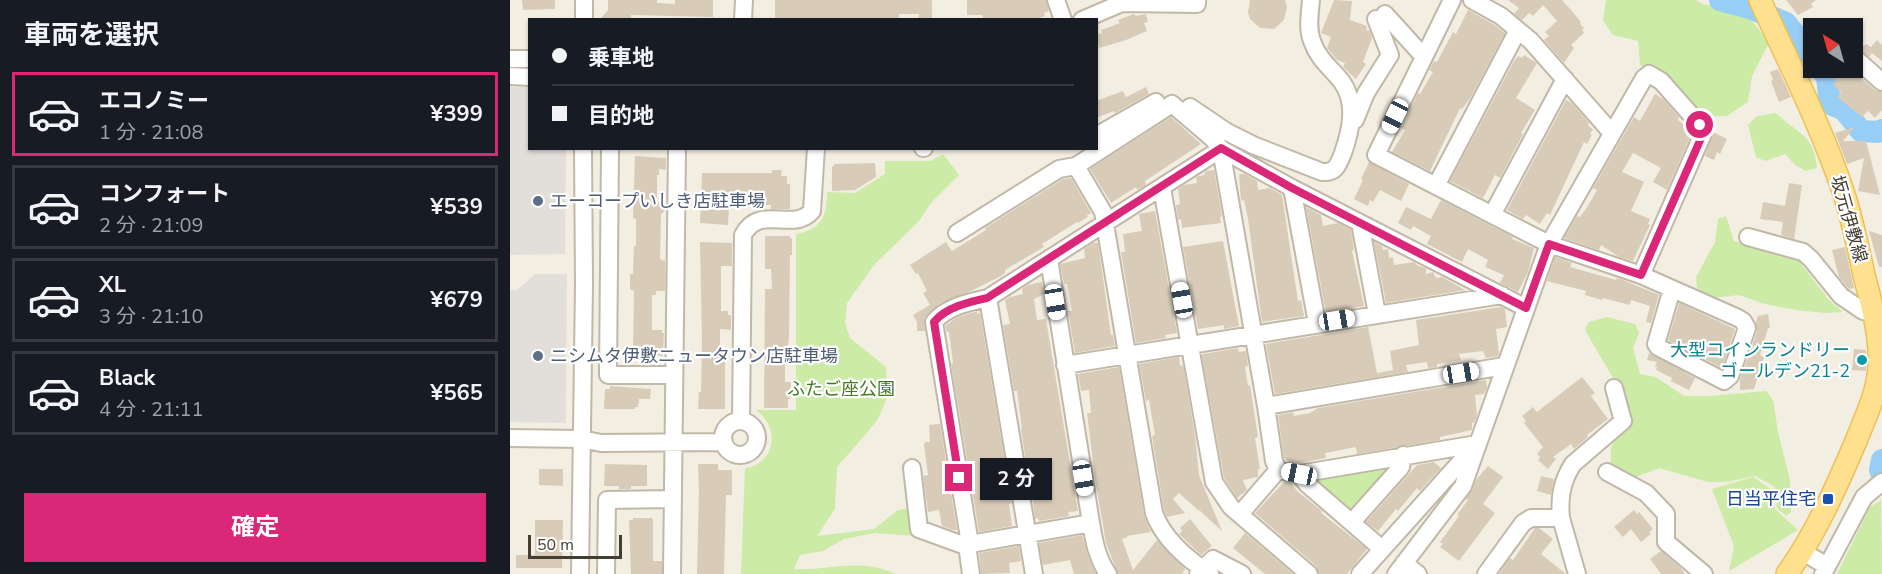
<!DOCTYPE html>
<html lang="ja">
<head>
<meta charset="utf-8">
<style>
  :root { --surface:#171b24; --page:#20242c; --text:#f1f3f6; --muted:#9ea1a6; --line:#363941; --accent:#db2777 }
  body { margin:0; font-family:"Nunito Sans","Noto Sans JP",sans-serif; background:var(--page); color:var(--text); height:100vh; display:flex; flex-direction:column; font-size:22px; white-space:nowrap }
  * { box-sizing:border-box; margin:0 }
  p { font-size:20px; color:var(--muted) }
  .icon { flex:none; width:33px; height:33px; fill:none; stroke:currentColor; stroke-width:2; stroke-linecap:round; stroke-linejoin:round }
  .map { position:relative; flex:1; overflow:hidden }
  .panel { display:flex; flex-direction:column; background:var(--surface); width:510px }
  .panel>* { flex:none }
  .guide { position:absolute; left:18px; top:18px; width:570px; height:132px; border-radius:0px; box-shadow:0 2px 4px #0004; display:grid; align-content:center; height:132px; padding:0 24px; background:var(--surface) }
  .needle { width:39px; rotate:323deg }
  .tools { position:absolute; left:1293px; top:18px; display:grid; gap:12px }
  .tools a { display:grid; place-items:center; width:60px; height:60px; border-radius:0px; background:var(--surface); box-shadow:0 2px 4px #0004; font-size:30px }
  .scale { position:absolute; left:18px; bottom:15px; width:94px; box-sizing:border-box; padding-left:6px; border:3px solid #443d32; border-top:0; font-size:16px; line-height:21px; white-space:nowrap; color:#443d32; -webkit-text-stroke:4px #fff; paint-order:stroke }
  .end { position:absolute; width:27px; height:27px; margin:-14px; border:8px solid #db2777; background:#fff; box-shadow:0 0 0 3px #fff }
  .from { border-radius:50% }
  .bubble { position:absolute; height:42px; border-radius:0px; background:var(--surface); box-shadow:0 2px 4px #0004; font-size:20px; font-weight:700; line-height:42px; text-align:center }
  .car { position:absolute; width:18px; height:36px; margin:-18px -9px; border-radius:8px; box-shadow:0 0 4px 2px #0007; background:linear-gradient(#fff 24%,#345 0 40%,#fff 0 76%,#345 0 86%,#fff 0) }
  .guide b { display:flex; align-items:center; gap:21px; height:57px; font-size:22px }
  .guide b+b { border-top:2px solid var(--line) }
  .guide i { width:15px; height:15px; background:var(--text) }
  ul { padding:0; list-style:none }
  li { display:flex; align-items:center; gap:18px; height:84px; margin:0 12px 9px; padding:0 12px; border:3px solid var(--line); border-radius:0px }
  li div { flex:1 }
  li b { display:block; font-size:22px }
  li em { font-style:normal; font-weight:700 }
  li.active { border-color:var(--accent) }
  li>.icon { width:54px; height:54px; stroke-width:1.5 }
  h2 { padding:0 24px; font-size:27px; line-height:72px }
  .primary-button { display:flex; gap:12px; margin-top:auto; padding:12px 24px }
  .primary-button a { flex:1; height:69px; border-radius:0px; background:var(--accent); color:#fff; font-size:24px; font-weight:700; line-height:69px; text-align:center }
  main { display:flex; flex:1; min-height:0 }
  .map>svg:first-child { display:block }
  .green { fill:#cbeba6 }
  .parking { fill:#e2dfdb }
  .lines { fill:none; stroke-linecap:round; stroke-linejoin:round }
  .river { stroke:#97cef6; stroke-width:22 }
  .building { fill:#d8ccb9 }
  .minor-casing { stroke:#c1b8a7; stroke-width:20 }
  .major-casing { stroke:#edc055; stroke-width:24 }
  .minor { stroke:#fff; stroke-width:16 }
  .major { stroke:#ffe08e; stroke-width:21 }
  .route { stroke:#db2777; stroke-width:8 }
  .service-dot { fill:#5c6f8a; stroke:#fff; stroke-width:2 }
  .culture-dot { fill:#0f9aa8; stroke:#fff; stroke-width:2 }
  .transit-dot { fill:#1a4fb4; stroke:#fff; stroke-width:2 }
  .labels { text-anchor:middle; stroke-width:4.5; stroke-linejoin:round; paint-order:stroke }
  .service-label { font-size:18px; fill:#4e5e75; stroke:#fff; text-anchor:start }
  .street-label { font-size:18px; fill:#443d32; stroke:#fff }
  .culture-label { font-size:18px; fill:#0d838f; stroke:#fff; text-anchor:end }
  .park-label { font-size:18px; fill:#427a21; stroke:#fff }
  .transit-label { font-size:18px; fill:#164399; stroke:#fff; text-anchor:end }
</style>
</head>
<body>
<main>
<section class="panel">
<h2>車両を選択</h2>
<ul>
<li class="active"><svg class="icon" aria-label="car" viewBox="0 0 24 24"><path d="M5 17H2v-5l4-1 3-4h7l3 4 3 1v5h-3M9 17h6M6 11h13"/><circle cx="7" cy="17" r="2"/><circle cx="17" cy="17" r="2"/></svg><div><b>エコノミー</b><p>1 分 · 21:08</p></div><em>¥399</em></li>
<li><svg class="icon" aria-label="car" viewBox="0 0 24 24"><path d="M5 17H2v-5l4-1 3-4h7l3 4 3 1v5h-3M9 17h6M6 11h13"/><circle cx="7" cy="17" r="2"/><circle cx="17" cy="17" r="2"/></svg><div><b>コンフォート</b><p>2 分 · 21:09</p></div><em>¥539</em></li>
<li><svg class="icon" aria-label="car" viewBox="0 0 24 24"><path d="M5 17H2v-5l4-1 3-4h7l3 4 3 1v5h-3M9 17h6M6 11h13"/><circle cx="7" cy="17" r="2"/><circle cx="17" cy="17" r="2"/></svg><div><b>XL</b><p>3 分 · 21:10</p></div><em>¥679</em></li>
<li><svg class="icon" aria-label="car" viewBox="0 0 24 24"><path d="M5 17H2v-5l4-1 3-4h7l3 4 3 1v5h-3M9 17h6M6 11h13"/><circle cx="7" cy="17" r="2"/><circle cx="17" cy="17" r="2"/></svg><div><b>Black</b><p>4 分 · 21:11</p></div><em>¥565</em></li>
</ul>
<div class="primary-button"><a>確定</a></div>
</section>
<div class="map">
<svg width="1372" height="574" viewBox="0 0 1372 574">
  <rect width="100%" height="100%" fill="#f3eee2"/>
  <!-- green -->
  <path class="green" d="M1096,0H1186C1195,9 1210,3 1222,7C1238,12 1249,30 1259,43L1242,76L1238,102L1217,116L1190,117L1151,74L1130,65L1128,41L1103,35L1093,20Z
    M1266,113C1287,134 1304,133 1307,168L1296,171L1285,165L1275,154L1255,161L1246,157L1238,125L1247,116Z
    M433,154L449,175L420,204L409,221L364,265L337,303L335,323L340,338L376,367L377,398L367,421L327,467L325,509L307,536L364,529L388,510L399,508L402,511L405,536L365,533L334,539L313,551L290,555L284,569C318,571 352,557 385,574H231L235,468C265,464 271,428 246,410H286V234C312,229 317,216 317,192L345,193L375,174V161H420Z
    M1216,216L1224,241L1285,256L1319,300L1333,312L1314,313L1286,310L1255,304L1229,295L1203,298L1187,288L1186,277L1205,242L1208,219Z
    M1097,317L1125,324L1129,333L1123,348L1130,374L1146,377L1174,396H1200L1256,391L1263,400L1268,432L1280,480L1281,512L1276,516L1267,508L1265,487L1245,476L1217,482H1198L1149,468L1118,480L1103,471C1097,450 1102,442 1114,425L1110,390L1075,330L1079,322Z
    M881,463L885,468L839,514L802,481L805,476Z
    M1243,477L1262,490L1265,509L1288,530L1219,571L1224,546L1202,489Z
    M1371,500L1372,574H1327L1360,507Z"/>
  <!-- parking -->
  <path class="parking" d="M0,87H19L20,148L56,149L55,254L0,255Z
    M25,274H57L56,423L0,422V290H7Z"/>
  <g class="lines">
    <!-- river -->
    <path class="river" d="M1210,0L1240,8L1276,23L1304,59
      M1310,68L1317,77L1320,104L1334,110L1351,131L1368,132L1372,130
      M1372,460L1370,470L1372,474"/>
  </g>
  <!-- building -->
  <path class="building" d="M12,0H45V9L13,10Z
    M98,0H147V3L165,4V0H203V17L121,15V18H91L98,10Z
    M265,0H422V20H408L409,14H389V20L265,18Z
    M457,0H536L539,11L534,13L535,16L524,20H474L472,15H457Z
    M740,0H775L777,7L774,20L764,29L750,28L740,19L738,12Z
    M824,0L842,1L840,20L857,26L856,30L860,31L862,38L853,62L856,64L846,79L833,67L835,63L827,60L817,48L821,37L811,33Z
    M998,0H1052L1061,10L1071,22L1070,24L1074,28L1072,30L1074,33L1061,45L1064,48L1054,63L1034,40L1039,36L1035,32L1047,21L1033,5L1023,16L1019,13L1012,20L1004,14L1009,8Z
    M1276,0H1306L1301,4L1303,7L1288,15Z
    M958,10L985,25L995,33L961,97L952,109L950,108L920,171L882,152L895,130L891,128L908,93L910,94L923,72L919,70L924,61L927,62L943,32L946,34Z
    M624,14L626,16L636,14L638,22L634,23L637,31L616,40L589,48L586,35L592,33L591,30L610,23L608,20Z
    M1367,40L1372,45V61L1362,53L1359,57L1347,48L1350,43L1354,46L1356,44L1361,47Z
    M1014,55L1027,63L1006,98L1025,110L1011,133L1013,134L990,178L985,175L973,198L940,181L1004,61L1008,56L1012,58Z
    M1320,68H1340L1365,90L1372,92V110L1365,118L1358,111L1352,117L1327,97L1331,93L1323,84L1326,82L1320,75L1323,72Z
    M1268,69L1281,97L1269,102L1261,81L1263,80L1260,72Z
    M636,87L639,94L605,113L604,111L586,118V101L613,91L616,97Z
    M1145,94L1153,99L1169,117L1168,120L1178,128L1177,130L1181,135L1157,190L1143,182L1151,168L1123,153L1112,172L1134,182L1121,211L1140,219L1138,224L1140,225L1123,261L1109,257L1091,245L1089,250L1054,238L1067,216L1070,217L1076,209L1087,190L1083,188L1124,117L1130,121Z
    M1056,100L1062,103L1079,123L1078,126L1083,129L1080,134L1082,135L1077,144L1074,142L1040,215L1037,213L1030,224L1016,215L1013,219L997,210Z
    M661,117L691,144L635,181L636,185L627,190L626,187L601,203L580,169Z
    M1345,127L1333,141H1356L1370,195L1348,191L1354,158L1337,164L1325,133Z
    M1203,132L1217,139L1210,154L1207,152L1204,160L1195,156Z
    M125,156L156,158V170L149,169V175H147V200L156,210L151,214L150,259L155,261V291H146V295H142V330H152V333H154L153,356L123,353L124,291L120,289V274H123L124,246H126V219L123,218Z
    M859,162L899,184L891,201L870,190L863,202L860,200L858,206L844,199L853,180L851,179Z
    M365,163L366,177L345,190L322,191V166H324V164Z
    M262,170H272L271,176H277V184H280V209H261V205L240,204L235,208L219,207L218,225L190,223L192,173H262Z
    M704,170L712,216L710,217L711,223L672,228L671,219L668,220L666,205L670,204L668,189L674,185L687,183L686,177L694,175L696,171Z
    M729,174H735L747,181L748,190L760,188L772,195L788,301L791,300L794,316L752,322L738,219L734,200L731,201Z
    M561,178L581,213L577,215L578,217L568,223L567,222L532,244L534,247L495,270V273L491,276L461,291L429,304L414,318L415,331H407V322L403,315L420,305L413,293L417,291L408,273L406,274L400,265L436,242L442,251L476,230L475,228L553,179Z
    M1279,183L1292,185L1284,239L1271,235L1273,222L1250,219L1253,202L1275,206Z
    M931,200L1003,237L1002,239L1024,248L1018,272L1008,292L990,283L994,275L975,267L978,260L958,249L952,262L917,244L921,236L903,226L901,230L888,223L896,207L921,219Z
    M796,207L811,215L813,226L828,223L841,230L844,250L842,251L854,306L816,313Z
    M645,211L667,333L655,335L656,338L626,343L611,252H615L613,234L632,231L629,214Z
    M1359,231L1372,235V267H1369Z
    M255,236H279L282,239V255H280L279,338L277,357H275V382H281L280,399H278V408H254L255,289H262L261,269H255Z
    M713,241L729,326L714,329V325L688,329L673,247Z
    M190,242L222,243V266H211V311H218V315H221V330L210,329V350H215V409H188L189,392H191L192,342Z
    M864,242L872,246L873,250L878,249L879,258L883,257L884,265L904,262L908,266L916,268V274L923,272L926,278L932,277L955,290L876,303Z
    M583,243H588L601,335H603L605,346L565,353L558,311H562L557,284H554L550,264L575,258L574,249Z
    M1335,247L1344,288L1339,289L1329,277L1322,250Z
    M1045,257L1062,263L1060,267L1106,280L1107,278L1113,280L1149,295L1141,323L1136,322L1140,306L1121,300L1120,305L1093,298L1092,300L1075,295L1076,291L1037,281Z
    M532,282L534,294L524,299L527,320L536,319L568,511L558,512L559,516L529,521L528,518L525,519L520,474L518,475L511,429H512L507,391H504L493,325L500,324L495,300L500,297L513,294L512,289L518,285Z
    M1169,303L1225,329L1212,368L1158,340Z
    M991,307L995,309L997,327L986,329L989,353L988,356L976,358L973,351L949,354L951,360L927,364V367L918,368L917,362L896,365L898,372L765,394L756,344L858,327L867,373L883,370L880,351L909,345L906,320Z
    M467,311V314L470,313L502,503L499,504L502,526L469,532L441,363H443L439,332H437L435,326L446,318Z
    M1258,314L1260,328H1258L1250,355L1254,357L1244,389L1230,390V379L1247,332L1246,322L1248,316Z
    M728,348L729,352L736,351L738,366L735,367L738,386L740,385L748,437L745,438L750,469H748V477L733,480L737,490L727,498L714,478L692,357L693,354Z
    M1344,349L1356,350V371L1342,370Z
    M1139,353L1185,378L1179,390L1161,381L1162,378L1146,370L1147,367L1145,366L1147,362L1137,360Z
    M669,357L670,366L673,365L685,435L689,475L712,531L690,511L691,510L689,511L669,493L663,499L675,513L657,517L654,510L642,436L645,435L639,400L636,401L629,364Z
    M609,367L634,515L641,532L617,536L618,537L612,539L623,570L647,540L675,569L672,574H608L596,543L585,478L577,413H581L579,390L571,391L568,374Z
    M1072,377L1085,393L1081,396L1098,419L1077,435L1078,437L1064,449L1061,444L1043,457L1046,459L1038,469L1028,460L1030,457L1027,454L1033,447L1014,423L1016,421L1012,416L1023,407L1027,412Z
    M976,380L977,388L974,394L965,395L967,416L964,423H962V430L930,437V440L847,454L846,447L815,453L816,458L789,463L778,461L774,458L768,415L783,412L784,416L800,413L808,408Z
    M100,386L141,389L140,399H129L128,407H125V409H94L95,389H100Z
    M430,424L447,530H443L432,526L429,510L418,512L413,476L418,475L414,445L415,442H420L419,425Z
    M924,462L931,468L910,491L907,488L888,511L886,509L868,531L856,522L907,465Z
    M95,464L137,465V486H121V489H109V486H94Z
    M188,464H208V470H222V495H216L214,574H187L189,491Z
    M978,466L993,477L973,504L985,513L949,561L930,547L933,544L930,542L949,516L947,515L958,500L956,499L966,480Z
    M29,469H53V486L29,485Z
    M1031,476L1044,479L1041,495L1027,491Z
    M774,482L781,483L787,491L812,511L811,513L857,549L837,574H809L806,566L745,513Z
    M1124,510L1127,514L1129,512L1143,529L1139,532L1141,534L1131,542L1121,529L1113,537L1104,527Z
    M123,518H142L143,520V561H152V574H121L119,520H123Z
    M680,519L702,546L691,555L669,534L672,531L670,528Z
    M25,520H53L52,568H6V555H25Z
    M1025,528H1029L1043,539L1031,554L1056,574H989L1000,558L1003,560Z
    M735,533L783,574H755L723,548Z
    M572,535L579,559L586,574H564L560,560L533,565L529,543Z
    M509,546L511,561L499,563L500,573L471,574L469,553Z
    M1151,551L1171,568L1175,574H1151L1140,559Z"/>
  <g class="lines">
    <defs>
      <path id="minor" d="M546,0L553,20
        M942,0L866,155L1039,244L1131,275L1228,318L1233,321L1237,328L1220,376L1214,381L1148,347L1146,344L1162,289
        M962,0L991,16L1021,41L1101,132
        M875,14L914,57
        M74,20V0
        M233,20L234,0
        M572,20L612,3L687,4V0
        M1345,58L1372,82
        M0,59H20
        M0,76L20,77
        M680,107L717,132L743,145L812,172C826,173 828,165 833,153C841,130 847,103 832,82C821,68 808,59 802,41C797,28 800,13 801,0
        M845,120L856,93L880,55L866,19
        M586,136L646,102
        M100,148L98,375H164
        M413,148H414
        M566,166L593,212L644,513C653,538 677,559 700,574
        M926,186L1008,30
        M652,188L704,482L721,507L799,574
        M782,188L807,323
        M982,215L1055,79
        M850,223L867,314
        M447,233L549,169L566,166L662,104L703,139L711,149L782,188L1016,308
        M1238,237L1293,252L1301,259L1331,296L1353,311L1365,313
        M539,259L581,523C584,541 587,558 598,574
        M478,298L524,574
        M555,365L992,295
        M756,406L994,366
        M231,421L233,235C250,203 283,233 302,211L306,148
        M213 438a17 17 0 1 1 34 0a17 17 0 1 1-34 0Z
        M0,438L72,439L91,443L214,442
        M402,468L409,529L453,545L460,544L458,552L461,574
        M1097,472L1136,493L1156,514V542L1194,574
        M789,474L797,484L872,549
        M730,514L768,470
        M1051,518C1049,497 1052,481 1063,464L1113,421L1104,388
        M842,522L891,467L893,455
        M581,523L460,544L424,322C436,307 459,302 478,298L711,149L756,406L764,461L768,470L789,474L967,444
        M1293,552L1317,566
        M894,563L908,574
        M70,574L74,284L73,148
        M96,574L97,500L162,499
        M162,574L167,148
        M688,574L703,559L732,574
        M850,574L963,448
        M886,574L953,486L1039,244L1134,78L1139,74L1151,81L1190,125L1192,136L1131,275
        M976,574L1013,523L1021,518H1051L1067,574
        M1313,574L1354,497L1372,482"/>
      <path id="major" d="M1250,0C1279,63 1311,126 1333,191C1342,218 1348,247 1354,275C1362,306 1371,336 1369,368C1367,394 1355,418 1346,441C1326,488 1306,533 1277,574"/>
    </defs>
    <!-- minor casing -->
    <use href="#minor" class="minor-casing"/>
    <!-- major casing -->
    <use href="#major" class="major-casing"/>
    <!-- minor -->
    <use href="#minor" class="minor"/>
    <!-- major -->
    <use href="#major" class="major"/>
  </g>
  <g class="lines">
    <!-- route -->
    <path class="route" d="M449,478L424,322C436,307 459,302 477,298L711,148L782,188L1016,308L1039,244L1131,275L1192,136L1190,125"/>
  </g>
  <!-- markers -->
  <g class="service-dot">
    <circle cx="28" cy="201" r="6"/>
    <circle cx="28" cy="356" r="6"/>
  </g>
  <circle class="culture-dot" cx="1352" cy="360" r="6"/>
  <rect class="transit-dot" x="1312" y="493" width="12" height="12" rx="3"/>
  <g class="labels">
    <!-- service labels -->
    <g class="service-label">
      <text x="40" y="207">エーコープいしき店駐車場</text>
      <text x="40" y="362">ニシムタ伊敷ニュータウン店駐車場</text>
    </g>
    <!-- street labels -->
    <g class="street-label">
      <text transform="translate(1339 219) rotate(74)" y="6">坂元伊敷線</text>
    </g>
    <!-- culture labels -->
    <g class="culture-label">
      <text x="1340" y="356">大型コインランドリー<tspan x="1340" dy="21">ゴールデン21-2</tspan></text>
    </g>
    <!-- park labels -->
    <g class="park-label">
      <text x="331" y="395">ふたご座公園</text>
    </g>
    <!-- transit labels -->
    <g class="transit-label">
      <text x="1306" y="505">日当平住宅</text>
    </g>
  </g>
</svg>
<div class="tools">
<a><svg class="needle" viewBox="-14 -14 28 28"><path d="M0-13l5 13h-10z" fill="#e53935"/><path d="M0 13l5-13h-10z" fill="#9ea1a6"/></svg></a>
</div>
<div class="scale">50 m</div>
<i class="end from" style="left:1190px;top:125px"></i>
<i class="end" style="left:449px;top:478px"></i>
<div class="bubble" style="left:470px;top:458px;width:72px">2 分</div>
<i class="car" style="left:885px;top:116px;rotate:206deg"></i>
<i class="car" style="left:672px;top:300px;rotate:350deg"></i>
<i class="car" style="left:545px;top:302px;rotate:171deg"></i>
<i class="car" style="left:827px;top:320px;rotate:81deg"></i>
<i class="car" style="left:951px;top:373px;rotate:81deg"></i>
<i class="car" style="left:789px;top:474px;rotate:282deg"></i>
<i class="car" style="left:573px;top:478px;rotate:171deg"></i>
<div class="guide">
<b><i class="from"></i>乗車地</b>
<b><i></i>目的地</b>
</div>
</div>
</main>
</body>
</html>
